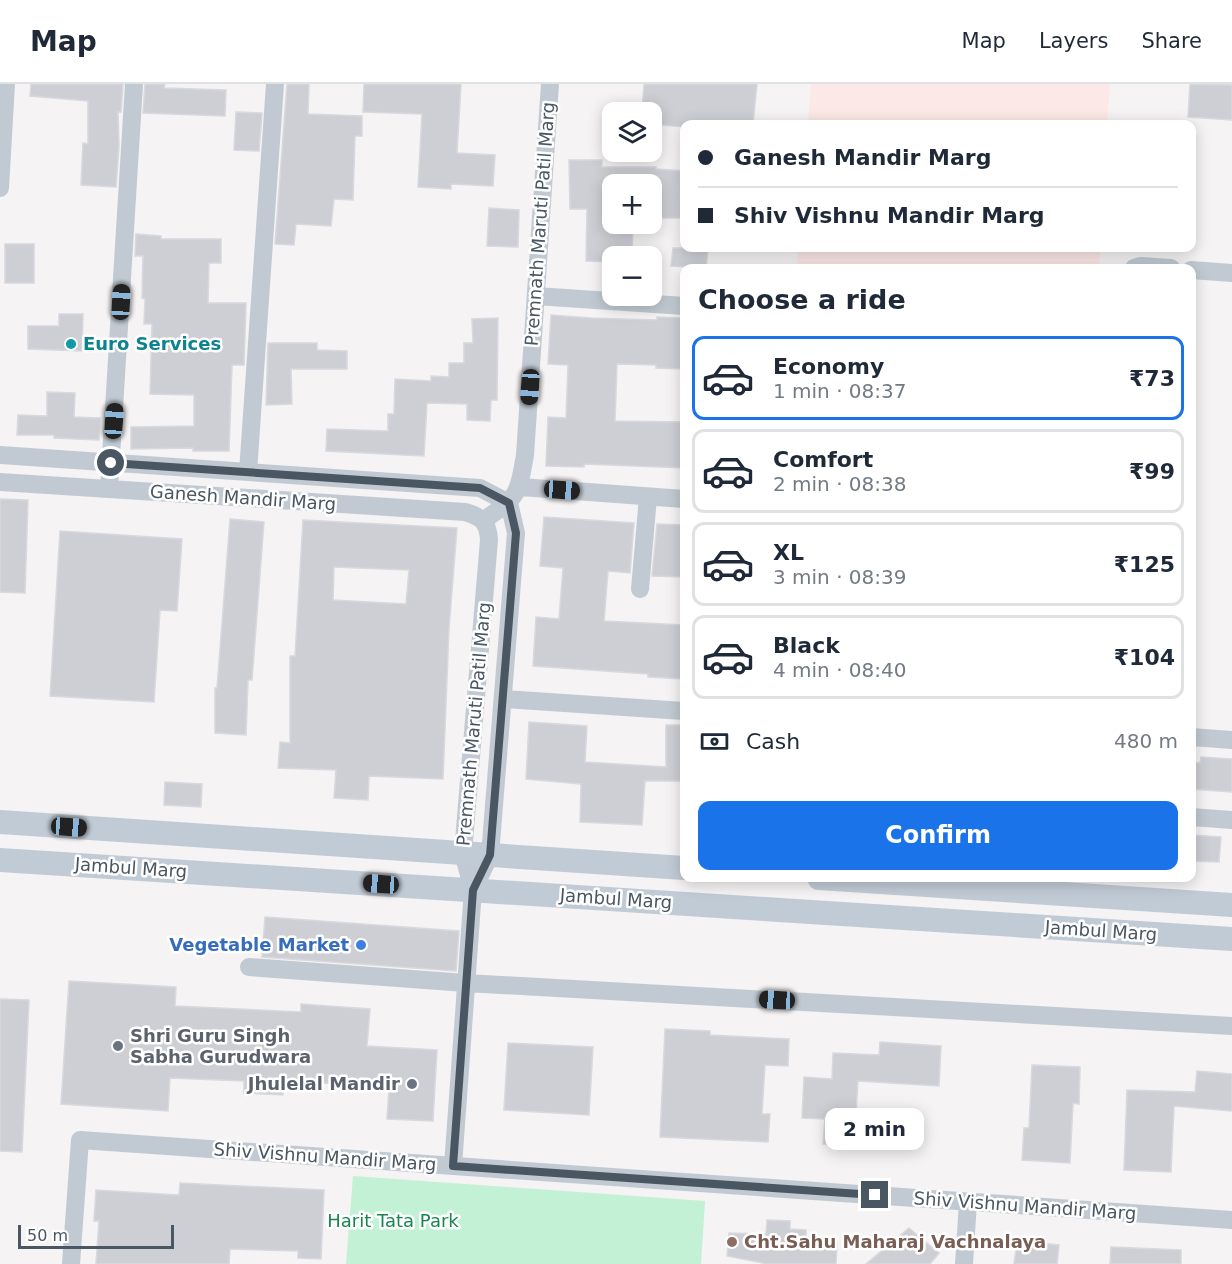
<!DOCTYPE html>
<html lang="en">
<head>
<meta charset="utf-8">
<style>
  :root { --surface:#fff; --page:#f6f6f7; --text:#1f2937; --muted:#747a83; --line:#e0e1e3; --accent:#1a73e8 }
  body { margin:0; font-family:"DejaVu Sans",sans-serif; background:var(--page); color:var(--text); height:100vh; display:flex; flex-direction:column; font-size:22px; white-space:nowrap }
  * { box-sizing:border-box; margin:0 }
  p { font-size:20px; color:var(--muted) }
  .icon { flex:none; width:33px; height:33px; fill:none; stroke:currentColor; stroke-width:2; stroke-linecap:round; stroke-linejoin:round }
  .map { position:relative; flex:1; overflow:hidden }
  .details { position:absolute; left:680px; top:180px; width:516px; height:618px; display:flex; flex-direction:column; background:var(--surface); border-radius:12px; box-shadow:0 3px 15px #0003 }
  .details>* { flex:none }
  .hud { position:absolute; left:680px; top:36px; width:516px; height:132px; border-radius:12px; box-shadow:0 3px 15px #0003; display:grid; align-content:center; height:132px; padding:0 18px; background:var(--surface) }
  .controls { position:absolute; left:602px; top:18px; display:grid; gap:12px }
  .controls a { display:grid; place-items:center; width:60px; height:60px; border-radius:12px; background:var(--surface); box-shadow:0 3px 15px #0003; font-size:30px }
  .scale { position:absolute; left:18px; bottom:15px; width:156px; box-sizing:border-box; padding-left:6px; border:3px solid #4a5661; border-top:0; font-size:16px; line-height:21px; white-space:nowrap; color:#4a5661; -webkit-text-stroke:4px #fff; paint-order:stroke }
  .end { position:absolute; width:27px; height:27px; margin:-14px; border:8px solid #4a5661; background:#fff; box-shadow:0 0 0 3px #fff }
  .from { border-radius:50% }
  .bubble { position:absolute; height:42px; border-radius:12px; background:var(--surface); box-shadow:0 3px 15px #0003; font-size:20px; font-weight:700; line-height:42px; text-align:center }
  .car { position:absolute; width:18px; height:36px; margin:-18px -9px; border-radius:8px; box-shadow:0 0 4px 2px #0007; background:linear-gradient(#222 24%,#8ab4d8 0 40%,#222 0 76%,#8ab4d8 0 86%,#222 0) }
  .hud b { display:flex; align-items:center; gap:21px; height:57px; font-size:22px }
  .hud b+b { border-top:2px solid var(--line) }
  .hud i { width:15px; height:15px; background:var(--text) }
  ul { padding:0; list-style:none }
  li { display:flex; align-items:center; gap:18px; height:84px; margin:0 12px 9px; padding:0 6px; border:3px solid var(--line); border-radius:12px }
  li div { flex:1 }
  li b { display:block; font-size:22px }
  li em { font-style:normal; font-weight:700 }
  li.current { border-color:var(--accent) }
  li>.icon { width:54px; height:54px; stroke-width:1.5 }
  h2 { padding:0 18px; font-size:27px; line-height:72px }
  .pay { display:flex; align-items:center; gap:15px; height:66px; padding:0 18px; font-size:22px }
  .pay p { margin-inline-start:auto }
  .cta { display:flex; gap:12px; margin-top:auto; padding:12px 18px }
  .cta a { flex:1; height:69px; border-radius:12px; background:var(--accent); color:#fff; font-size:24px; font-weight:700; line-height:69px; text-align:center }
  header { display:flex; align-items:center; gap:36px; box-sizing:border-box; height:84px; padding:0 30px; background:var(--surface); border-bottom:2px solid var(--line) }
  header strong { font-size:28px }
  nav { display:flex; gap:33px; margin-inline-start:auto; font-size:21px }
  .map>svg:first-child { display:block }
  .medical { fill:#fce8e6 }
  .green { fill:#c3f1d5 }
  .building { fill:#cdcfd5; stroke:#d7d9de; stroke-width:1.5; fill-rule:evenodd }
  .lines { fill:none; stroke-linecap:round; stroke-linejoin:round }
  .minor { stroke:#c1cad2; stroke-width:18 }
  .secondary { stroke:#c1cbd6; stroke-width:24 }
  .route { stroke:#4a5661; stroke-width:8 }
  .culture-dot { fill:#0f9aa8; stroke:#fff; stroke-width:2 }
  .shop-dot { fill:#3f7fe0; stroke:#fff; stroke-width:2 }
  .worship-dot { fill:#6b7280; stroke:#fff; stroke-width:2 }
  .education-dot { fill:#8d6e63; stroke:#fff; stroke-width:2 }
  .labels { text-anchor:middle; stroke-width:5; stroke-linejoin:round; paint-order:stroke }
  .street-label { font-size:18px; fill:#4a5661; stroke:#fff }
  .culture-label { font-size:18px; font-weight:bold; fill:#0d838f; stroke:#fff; text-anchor:start }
  .shop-label { font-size:18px; font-weight:bold; fill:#366cbe; stroke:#fff; text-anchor:end }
  .worship-label { font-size:18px; font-weight:bold; fill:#5b616d; stroke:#fff; text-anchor:start }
  .park-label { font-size:18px; fill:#17864f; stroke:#fff }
  .education-label { font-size:18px; font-weight:bold; fill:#785e54; stroke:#fff; text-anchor:start }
</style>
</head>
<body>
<header>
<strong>Map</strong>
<nav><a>Map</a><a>Layers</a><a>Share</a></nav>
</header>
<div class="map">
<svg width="1232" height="1180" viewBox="0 0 1232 1180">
  <rect width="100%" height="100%" fill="#f5f3f3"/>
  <!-- medical -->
  <path class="medical" d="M811,0H1110L1107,40H808Z
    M798,164H1100L1099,184H797Z"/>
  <!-- green -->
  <path class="green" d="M353,1092L705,1117L701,1180H346Z"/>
  <!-- building -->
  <path class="building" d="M31,0H123L121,28H118L119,62L116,103L81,101L83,59L88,60V17L30,12Z
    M145,0H165L164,4L226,6L225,32L143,29Z
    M287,0H309L308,30L362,32V52H355L353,116L334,115L331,142L296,140L294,161L275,160Z
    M364,0H461L457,69L495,71L493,102L451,100V105L418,103L422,30L363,28Z
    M644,0H757L753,40H684V43L651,40V28H642Z
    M1190,0L1232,1V36L1188,33Z
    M236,28L262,29L259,67L234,66Z
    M569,76H602V83H656V85L684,87V134H651V100H603V134H612V140H633L632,172H612V178L586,177L587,125H570Z
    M489,124L519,126L518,163L487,162Z
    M136,150L161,152V155H221V179H209L208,219H246L244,281H232L229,367H193V364L131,365V343L194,342V311L150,310L152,240H144L145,215L142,214L143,172H135Z
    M5,160H34V199H5Z
    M673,164H708L706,184L671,182Z
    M59,230H83L82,267L28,265V242H59Z
    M551,231L591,234L657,236V233L684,234V285L656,284V281L617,280L615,337L684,338V384L584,380V383L546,382L548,333L566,334L568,281L548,280Z
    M498,234L497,316H491L490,337L467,336V320L427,319L424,372L326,367L327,345L388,347V330H394L395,295L431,297V292L449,293V279H464V259H473L472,235Z
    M268,259H317V266L347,267V285H291L292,320L266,321Z
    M47,308L75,309L74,333L100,334L99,356L54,354V351H17L18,331L47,332Z
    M0,415L28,416L25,509L0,508Z
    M544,433L634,439L630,489L608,487L604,537L684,541V595L648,593V590L533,582L536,533L559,535L563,484L540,482Z
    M230,435L264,438L252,596H248L246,651L215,649V604H217Z
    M303,436L457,444L449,544L443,695L369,692L368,716L334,714L336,686L278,684L280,658L290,659V572H295ZM334,483L409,486L406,520L333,516Z
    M657,440L684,441V493L652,492Z
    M60,447L182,455L177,527L160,526L154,618L50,612Z
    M529,638L587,642L585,678L666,683V641H684V697H645L642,741L580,738L581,700L526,695Z
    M1201,673L1232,675V708L1191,705V678L1200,679Z
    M165,698L202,700L201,723L164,721Z
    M1191,751L1221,753L1219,778L1191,777Z
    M265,833L459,847L456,887L262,873Z
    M69,897L176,903L175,922L301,928V920L370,925L367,962L437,966L433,1037L387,1035L389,1004L283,996V1011L244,1009V997L170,994L168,1027L61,1020Z
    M0,915L29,916L22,1068L0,1067Z
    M665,945L710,947V951L789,955L788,982L765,981L762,1030H770L768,1058L660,1053Z
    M880,958L941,962L939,1002L858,997L854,1061L823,1060L825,1035L802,1034L804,993L832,995L833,969L879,971Z
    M508,959L593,963L589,1031L504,1026Z
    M1032,981L1080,983L1079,1020L1073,1019L1070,1079L1022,1076L1024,1044H1029Z
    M1197,987L1232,990V1027L1174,1022L1171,1088L1124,1086L1127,1006L1195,1008Z
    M180,1099L324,1106L321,1175L298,1174V1167L230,1165L229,1180H96L99,1137H94L96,1106L179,1111Z
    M767,1136L790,1137V1145L806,1146V1154L822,1155V1159H837L836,1180H768L727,1172L729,1149L766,1150Z
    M909,1144L939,1169L930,1180H866Z
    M1017,1157L1059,1161L1057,1180H1014Z
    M1111,1163L1181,1166V1180H1110Z"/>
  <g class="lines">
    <!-- minor -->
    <path class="minor" d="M0,104L6,0
      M1134,184L1141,182L1171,184
      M1191,186L1232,189
      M536,212L684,222
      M0,371L480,404L509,419
      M248,388L275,0
      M0,398L465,428C482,433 488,438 489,456L463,769L473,806L453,1082
      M520,403L684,415
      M109,405L134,0
      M484,436C518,413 518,411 525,371L550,0
      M640,505L648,413
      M503,615L684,627
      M1191,653L1232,656
      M1191,733L1232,736
      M473,806L490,771L516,449L509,419
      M249,883L466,899L1232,942
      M71,1180L80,1056L1232,1136
      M964,1180L968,1118"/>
    <!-- secondary -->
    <path class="secondary" d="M0,738L684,784
      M0,776L1232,855
      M819,794L1232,821"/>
  </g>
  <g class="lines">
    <!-- route -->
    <path class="route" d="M111,379L480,404L509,419L516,449L490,771L473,806L453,1082L875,1111"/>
  </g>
  <!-- markers -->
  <circle class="culture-dot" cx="71" cy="260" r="6"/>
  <circle class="shop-dot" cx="361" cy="861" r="6"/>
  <g class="worship-dot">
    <circle cx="118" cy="962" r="6"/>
    <circle cx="412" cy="1000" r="6"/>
  </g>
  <circle class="education-dot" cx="732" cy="1158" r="6"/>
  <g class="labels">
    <!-- street labels -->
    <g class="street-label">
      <text transform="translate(540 140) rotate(-86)" y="6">Premnath Maruti Patil Marg</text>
      <text transform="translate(243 414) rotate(4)" y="6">Ganesh Mandir Marg</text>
      <text transform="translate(474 640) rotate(-85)" y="6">Premnath Maruti Patil Marg</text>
      <text transform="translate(131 784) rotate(4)" y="6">Jambul Marg</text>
      <text transform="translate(616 815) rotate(4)" y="6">Jambul Marg</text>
      <text transform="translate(1101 847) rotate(4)" y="6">Jambul Marg</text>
      <text transform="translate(325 1073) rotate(4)" y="6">Shiv Vishnu Mandir Marg</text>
      <text transform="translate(1025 1122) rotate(4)" y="6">Shiv Vishnu Mandir Marg</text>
    </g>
    <!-- culture labels -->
    <g class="culture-label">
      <text x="83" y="266">Euro Services</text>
    </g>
    <!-- shop labels -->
    <g class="shop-label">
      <text x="349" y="867">Vegetable Market</text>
    </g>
    <!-- worship labels -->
    <g class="worship-label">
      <text x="130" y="958">Shri Guru Singh<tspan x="130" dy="21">Sabha Gurudwara</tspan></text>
      <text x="400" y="1006" text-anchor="end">Jhulelal Mandir</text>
    </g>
    <!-- park labels -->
    <g class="park-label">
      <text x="393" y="1143">Harit Tata Park</text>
    </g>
    <!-- education labels -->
    <g class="education-label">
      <text x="744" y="1164">Cht.Sahu Maharaj Vachnalaya</text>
    </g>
  </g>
</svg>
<div class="controls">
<a><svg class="icon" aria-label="layers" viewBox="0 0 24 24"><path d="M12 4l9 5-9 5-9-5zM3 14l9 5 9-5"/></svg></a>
<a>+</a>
<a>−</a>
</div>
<div class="scale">50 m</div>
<i class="end from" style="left:111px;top:379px"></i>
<i class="end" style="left:875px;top:1111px"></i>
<div class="bubble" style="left:825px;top:1024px;width:99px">2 min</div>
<i class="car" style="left:121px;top:218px;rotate:3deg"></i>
<i class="car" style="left:530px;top:303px;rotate:184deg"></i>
<i class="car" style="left:114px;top:337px;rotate:4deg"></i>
<i class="car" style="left:562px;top:406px;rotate:94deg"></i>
<i class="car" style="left:69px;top:743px;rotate:94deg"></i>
<i class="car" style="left:381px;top:800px;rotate:274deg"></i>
<i class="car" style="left:777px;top:916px;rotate:273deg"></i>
<div class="hud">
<b><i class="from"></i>Ganesh Mandir Marg</b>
<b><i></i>Shiv Vishnu Mandir Marg</b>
</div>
<section class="details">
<h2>Choose a ride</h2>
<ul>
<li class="current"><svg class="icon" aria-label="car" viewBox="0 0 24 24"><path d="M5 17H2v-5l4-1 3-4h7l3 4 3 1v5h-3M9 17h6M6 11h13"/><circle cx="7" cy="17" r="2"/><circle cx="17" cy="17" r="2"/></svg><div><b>Economy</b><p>1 min · 08:37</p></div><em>₹73</em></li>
<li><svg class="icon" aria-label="car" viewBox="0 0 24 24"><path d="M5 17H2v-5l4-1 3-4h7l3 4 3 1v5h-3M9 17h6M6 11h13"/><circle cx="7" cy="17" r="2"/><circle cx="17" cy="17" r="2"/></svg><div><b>Comfort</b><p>2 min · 08:38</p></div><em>₹99</em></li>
<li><svg class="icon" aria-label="car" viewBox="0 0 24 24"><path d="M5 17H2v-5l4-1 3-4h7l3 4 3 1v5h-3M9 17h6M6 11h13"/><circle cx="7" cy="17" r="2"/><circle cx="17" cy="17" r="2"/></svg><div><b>XL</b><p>3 min · 08:39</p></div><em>₹125</em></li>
<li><svg class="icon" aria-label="car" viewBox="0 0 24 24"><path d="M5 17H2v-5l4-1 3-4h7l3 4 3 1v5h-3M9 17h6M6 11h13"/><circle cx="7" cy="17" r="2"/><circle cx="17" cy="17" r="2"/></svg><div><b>Black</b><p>4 min · 08:40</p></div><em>₹104</em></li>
</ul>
<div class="pay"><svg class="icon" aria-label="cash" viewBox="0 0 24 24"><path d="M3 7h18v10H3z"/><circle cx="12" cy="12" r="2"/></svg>Cash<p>480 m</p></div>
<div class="cta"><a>Confirm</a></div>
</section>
</div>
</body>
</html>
